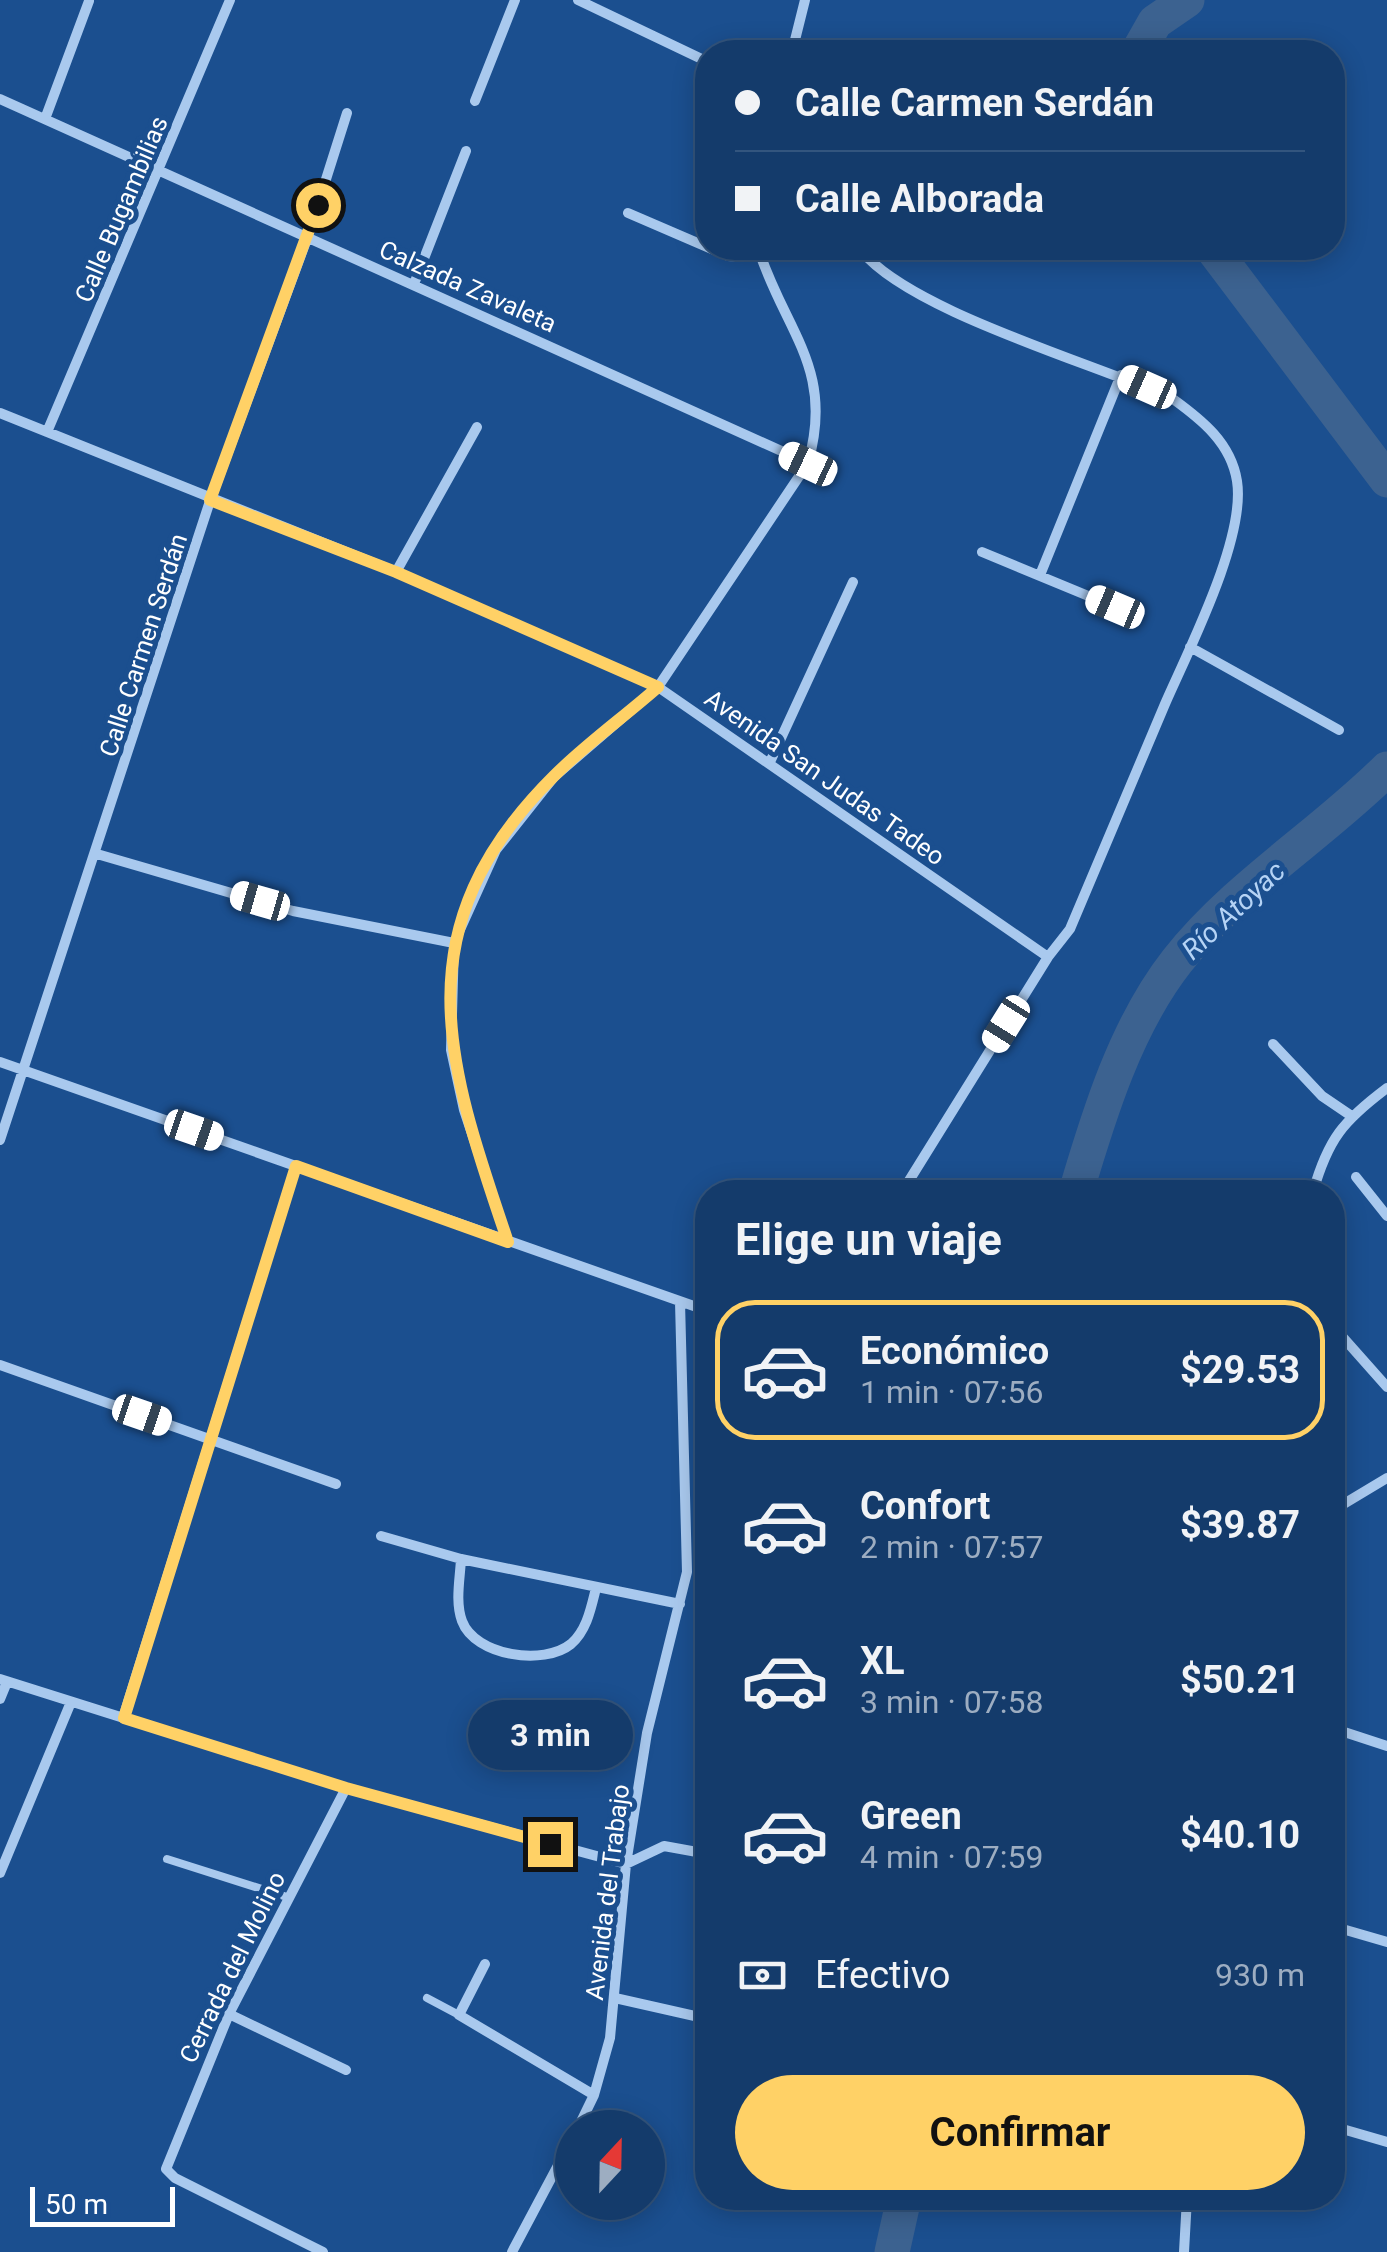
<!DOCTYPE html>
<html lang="es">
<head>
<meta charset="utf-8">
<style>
  :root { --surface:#143b6b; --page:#214673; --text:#f1f3f6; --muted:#9dadc1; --line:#33557e; --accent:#ffd166 }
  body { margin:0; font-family:Roboto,sans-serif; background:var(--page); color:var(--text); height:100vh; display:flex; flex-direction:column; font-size:38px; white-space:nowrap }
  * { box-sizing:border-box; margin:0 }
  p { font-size:32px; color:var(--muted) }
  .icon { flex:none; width:55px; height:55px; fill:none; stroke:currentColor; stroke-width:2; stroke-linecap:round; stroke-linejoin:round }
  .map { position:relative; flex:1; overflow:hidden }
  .sheet { position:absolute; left:695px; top:1180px; width:650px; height:1030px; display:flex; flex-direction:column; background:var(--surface); border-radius:40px; box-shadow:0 5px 25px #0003,0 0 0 2px var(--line) }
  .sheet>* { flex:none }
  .guide { position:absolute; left:695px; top:40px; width:650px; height:220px; border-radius:40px; box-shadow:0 5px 25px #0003,0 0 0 2px var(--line); display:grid; align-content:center; height:220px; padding:0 40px; background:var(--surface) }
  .needle { width:65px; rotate:22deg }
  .fabs { position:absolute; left:555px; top:2110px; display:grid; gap:20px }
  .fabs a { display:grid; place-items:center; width:110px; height:110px; border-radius:50%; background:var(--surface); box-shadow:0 5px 25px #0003,0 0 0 2px var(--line); font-size:50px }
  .scale { position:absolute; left:30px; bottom:25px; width:145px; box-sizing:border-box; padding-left:10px; border:5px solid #fff; border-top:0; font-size:28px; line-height:35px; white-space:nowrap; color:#fff; -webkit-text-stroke:8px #1b4f8f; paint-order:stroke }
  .end { position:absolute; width:45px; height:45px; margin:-22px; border:12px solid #ffd166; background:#111; box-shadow:0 0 0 5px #111 }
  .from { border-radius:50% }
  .bubble { position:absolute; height:70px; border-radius:35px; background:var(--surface); box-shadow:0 5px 25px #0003,0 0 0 2px var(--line); font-size:32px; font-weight:700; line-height:70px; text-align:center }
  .car { position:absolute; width:30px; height:60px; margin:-30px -15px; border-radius:12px; box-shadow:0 0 8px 2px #0007; background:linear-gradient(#fff 24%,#345 0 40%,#fff 0 76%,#345 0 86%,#fff 0) }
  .guide b { display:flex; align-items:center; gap:35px; height:95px; font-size:38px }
  .guide b+b { border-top:2px solid var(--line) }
  .guide i { width:25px; height:25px; background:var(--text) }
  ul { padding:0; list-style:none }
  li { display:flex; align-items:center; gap:30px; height:140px; margin:0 20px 15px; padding:0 20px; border:5px solid transparent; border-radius:40px }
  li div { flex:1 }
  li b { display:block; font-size:38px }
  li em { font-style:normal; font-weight:700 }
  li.current { border-color:var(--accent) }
  li>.icon { width:90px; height:90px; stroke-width:1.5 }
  h2 { padding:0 40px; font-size:45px; line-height:120px }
  .pay { display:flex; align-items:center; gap:25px; height:110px; padding:0 40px; font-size:38px }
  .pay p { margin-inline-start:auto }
  .action { display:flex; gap:20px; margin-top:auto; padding:20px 40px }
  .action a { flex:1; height:115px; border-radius:60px; background:var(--accent); color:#111; font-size:40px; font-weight:700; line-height:115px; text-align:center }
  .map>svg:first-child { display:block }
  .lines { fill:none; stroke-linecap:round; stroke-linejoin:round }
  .river { stroke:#3c6290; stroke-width:35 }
  .lane { stroke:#a9c9ee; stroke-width:8 }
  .street { stroke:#a9c9ee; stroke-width:10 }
  .route { stroke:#ffd166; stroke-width:12 }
  .labels { text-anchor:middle; stroke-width:10; stroke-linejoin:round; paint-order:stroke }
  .street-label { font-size:25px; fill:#fff; stroke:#1b4f8f }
  .water-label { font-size:28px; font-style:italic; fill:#b5d3f5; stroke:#1b4f8f }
</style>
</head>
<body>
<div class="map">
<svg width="1387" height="2252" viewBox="0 0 1387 2252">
  <rect width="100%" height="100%" fill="#1b4f8f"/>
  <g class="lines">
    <!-- river -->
    <path class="river" d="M1138,52L1155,22L1187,0
      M1212,248L1387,480
      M1076,1192C1099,1114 1126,1026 1177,961C1235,887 1321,835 1387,769
      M892,2252L904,2198"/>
    <!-- lane -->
    <path class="lane" d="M167,1859L287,1897
      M427,1998L459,2015"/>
    <!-- street -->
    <path class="street" d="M578,0L708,62
      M792,52L805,0
      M0,99L808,463
      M475,101L515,0
      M45,119L89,1
      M628,213L728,256L742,257L753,248
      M414,284L466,151
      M0,413L396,572L658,687L1048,957L1070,929C1102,854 1134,779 1165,704C1189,649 1246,538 1237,481C1231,443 1202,420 1173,399C1094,363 907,311 859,248
      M47,432L230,0
      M982,552L1115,607
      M396,572L477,427
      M1040,575L1121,375
      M1190,647L1339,730
      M770,762L853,582
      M97,854L293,911L454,943
      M1273,1044L1322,1096L1350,1115
      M0,1062L708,1311
      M0,1140L210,501L308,236L347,113
      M1356,1177L1387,1216
      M902,1192L1048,957
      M1313,1192C1328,1139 1343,1121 1387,1088
      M508,1242L464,1110L451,1050L454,943L496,850L554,777L658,687L808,463C835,368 785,332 758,248
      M1332,1325L1387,1387
      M0,1365L336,1484
      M1332,1511L1387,1478
      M381,1536L461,1559L680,1604
      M461,1559C460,1579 455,1602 462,1621C475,1656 544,1666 571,1644C587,1630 591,1608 596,1588
      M0,1679L346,1788L626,1864L664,1846L708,1854
      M0,1699L7,1682
      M123,1718L296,1166
      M1332,1728L1387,1746
      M0,1873L71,1702
      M1332,1926L1387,1942
      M485,1964L459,2015L594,2095
      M615,1998L708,2019
      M229,2014L346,2070
      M1332,2126L1387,2142
      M578,2128L594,2095L610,2038L626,1864L647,1733L687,1572L680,1302
      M323,2252L175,2178L166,2169L229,2014L346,1788
      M512,2252L572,2139
      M1184,2252L1187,2198"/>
  </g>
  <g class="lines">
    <!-- route -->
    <path class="route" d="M318,205L210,500L396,572L658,687C624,717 586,744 554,776C400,929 447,1063 508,1242L296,1166L124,1718L346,1788L550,1844"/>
  </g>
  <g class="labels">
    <!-- street labels -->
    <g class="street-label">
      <text transform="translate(121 209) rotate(-67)" y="9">Calle Bugambilias</text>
      <text transform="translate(468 286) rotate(24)" y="9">Calzada Zavaleta</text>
      <text transform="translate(143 645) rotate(-72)" y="9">Calle Carmen Serdán</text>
      <text transform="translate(825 777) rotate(35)" y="9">Avenida San Judas Tadeo</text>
      <text transform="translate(607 1892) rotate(-83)" y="9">Avenida del Trabajo</text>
      <text transform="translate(232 1967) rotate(-64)" y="9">Cerrada del Molino</text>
    </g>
    <!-- water labels -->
    <g class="water-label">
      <text transform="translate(1233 910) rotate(-43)" y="10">Río Atoyac</text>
    </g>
  </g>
</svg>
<div class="fabs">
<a><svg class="needle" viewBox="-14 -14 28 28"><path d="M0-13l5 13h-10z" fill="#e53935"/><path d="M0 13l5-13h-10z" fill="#9dadc1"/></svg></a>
</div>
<div class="scale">50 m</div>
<i class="end from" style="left:318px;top:205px"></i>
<i class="end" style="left:550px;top:1844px"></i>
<div class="bubble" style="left:468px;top:1700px;width:165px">3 min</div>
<i class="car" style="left:1147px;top:387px;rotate:294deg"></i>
<i class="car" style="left:808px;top:464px;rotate:295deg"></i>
<i class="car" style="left:1115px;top:607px;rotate:293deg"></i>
<i class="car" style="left:260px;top:901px;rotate:286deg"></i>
<i class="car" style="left:1006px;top:1024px;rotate:212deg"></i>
<i class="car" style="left:194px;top:1130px;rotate:109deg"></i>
<i class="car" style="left:142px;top:1415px;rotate:109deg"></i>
<div class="guide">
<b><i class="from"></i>Calle Carmen Serdán</b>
<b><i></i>Calle Alborada</b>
</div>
<section class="sheet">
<h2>Elige un viaje</h2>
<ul>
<li class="current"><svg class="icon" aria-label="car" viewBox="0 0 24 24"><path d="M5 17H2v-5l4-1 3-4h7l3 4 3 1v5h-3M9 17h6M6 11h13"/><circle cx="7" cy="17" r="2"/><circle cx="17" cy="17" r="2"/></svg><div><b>Económico</b><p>1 min · 07:56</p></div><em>$29.53</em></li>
<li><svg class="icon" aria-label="car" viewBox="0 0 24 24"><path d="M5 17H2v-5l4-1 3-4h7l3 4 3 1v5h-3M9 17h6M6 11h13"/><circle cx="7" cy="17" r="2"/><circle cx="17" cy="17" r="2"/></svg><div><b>Confort</b><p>2 min · 07:57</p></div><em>$39.87</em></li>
<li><svg class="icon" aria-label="car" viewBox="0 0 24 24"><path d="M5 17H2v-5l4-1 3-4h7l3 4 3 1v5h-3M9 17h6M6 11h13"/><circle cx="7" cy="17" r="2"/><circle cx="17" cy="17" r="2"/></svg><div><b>XL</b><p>3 min · 07:58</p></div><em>$50.21</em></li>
<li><svg class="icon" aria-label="car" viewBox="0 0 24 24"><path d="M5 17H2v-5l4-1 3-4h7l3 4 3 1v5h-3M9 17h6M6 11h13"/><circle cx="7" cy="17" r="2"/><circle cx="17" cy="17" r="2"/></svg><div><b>Green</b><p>4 min · 07:59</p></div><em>$40.10</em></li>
</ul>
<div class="pay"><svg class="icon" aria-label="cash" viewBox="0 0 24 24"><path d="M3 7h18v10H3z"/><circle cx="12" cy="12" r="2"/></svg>Efectivo<p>930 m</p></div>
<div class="action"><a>Confirmar</a></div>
</section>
</div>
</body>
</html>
